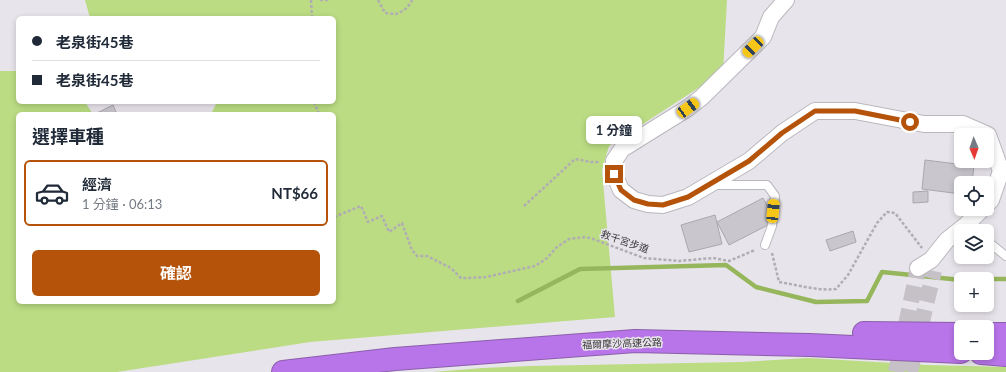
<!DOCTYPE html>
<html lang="zh-TW">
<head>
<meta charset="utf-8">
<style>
  :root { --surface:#fff; --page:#f6f6f7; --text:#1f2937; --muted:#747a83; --line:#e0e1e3; --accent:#b45309 }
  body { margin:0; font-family:Lato,"Noto Sans TC",sans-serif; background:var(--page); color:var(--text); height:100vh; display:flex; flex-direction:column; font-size:15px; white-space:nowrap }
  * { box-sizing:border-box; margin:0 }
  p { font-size:13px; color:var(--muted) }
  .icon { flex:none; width:22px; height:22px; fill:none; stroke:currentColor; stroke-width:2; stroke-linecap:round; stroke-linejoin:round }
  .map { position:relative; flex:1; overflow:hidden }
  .details { position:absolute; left:16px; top:112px; width:320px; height:192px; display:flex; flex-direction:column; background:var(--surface); border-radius:6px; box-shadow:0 2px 6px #0003 }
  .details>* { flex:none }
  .hud { position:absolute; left:16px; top:16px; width:320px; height:88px; border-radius:6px; box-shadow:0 2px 6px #0003; display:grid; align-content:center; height:88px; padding:0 16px; background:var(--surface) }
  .needle { width:26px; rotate:178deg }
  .fabs { position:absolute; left:954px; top:128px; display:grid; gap:8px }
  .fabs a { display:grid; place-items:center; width:40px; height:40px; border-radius:6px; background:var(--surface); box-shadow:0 2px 6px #0003; font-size:20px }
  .end { position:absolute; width:18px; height:18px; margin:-9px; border:5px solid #b45309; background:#fff; box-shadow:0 0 0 2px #fff }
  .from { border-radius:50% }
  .bubble { position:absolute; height:28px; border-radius:6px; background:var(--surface); box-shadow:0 2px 6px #0003; font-size:13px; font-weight:700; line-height:28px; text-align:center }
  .car { position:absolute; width:12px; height:24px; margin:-12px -6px; border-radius:5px; box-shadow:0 0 3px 1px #0007; background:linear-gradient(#f5c518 24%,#345 0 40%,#f5c518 0 76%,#345 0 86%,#f5c518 0) }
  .hud b { display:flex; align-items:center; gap:14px; height:38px; font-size:15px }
  .hud b+b { border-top:1px solid var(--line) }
  .hud i { width:10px; height:10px; background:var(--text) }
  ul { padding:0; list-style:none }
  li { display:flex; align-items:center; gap:12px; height:66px; margin:0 8px 6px; padding:0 8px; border:2px solid var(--line); border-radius:6px }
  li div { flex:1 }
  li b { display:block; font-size:15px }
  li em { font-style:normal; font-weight:700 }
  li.active { border-color:var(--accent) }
  li>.icon { width:36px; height:36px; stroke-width:1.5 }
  h2 { padding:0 16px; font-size:18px; line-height:48px }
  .cta { display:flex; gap:8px; margin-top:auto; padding:8px 16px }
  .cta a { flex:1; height:46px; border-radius:6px; background:var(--accent); color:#fff; font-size:16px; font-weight:700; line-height:46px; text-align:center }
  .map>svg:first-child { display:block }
  .green { fill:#bbdc83 }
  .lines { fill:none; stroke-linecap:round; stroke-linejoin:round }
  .stream { stroke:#96b65c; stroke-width:4.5 }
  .building { fill:#cac6cd; stroke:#aaa7ad }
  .minor-tunnel { stroke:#c5c1c7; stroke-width:16; stroke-dasharray:16 8; stroke-linecap:butt }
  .service-casing { stroke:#bab7bd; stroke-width:10 }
  .minor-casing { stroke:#bab7bd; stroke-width:18 }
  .motorway-casing { stroke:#8b5fab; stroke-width:24 }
  .path { stroke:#b0adb3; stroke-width:2.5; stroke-dasharray:3 2; stroke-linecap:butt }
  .service { stroke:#fff; stroke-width:8 }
  .minor { stroke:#fff; stroke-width:16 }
  .motorway { stroke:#b875e9; stroke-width:22 }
  .route { stroke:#b45309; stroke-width:5 }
  .labels { text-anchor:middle; stroke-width:3; stroke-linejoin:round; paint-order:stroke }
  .street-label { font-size:10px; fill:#383639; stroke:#e8e4eb }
</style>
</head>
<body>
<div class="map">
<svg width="1006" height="372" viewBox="0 0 1006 372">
  <rect width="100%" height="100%" fill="#e8e4eb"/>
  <!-- green -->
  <path class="green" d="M85,0H727L723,72L609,146L602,170L615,317L310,342L117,372H0V71H18V102H85L93,114H18V302H334V114H211L217,102H334V18H90Z
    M808,358L926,365L1006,367V372H433L483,368L530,366L741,362Z"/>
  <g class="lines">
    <!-- stream -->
    <path class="stream" d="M987,279H1006
      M518,301L580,269L726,265L756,287L816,302L867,301L882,272L961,280"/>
  </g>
  <!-- building -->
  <path class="building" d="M113,105L117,114H98L97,113Z
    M925,160L974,166L972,183H961V194L922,189Z
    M928,191V202L913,203V192Z
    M763,198L770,211L768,225L729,245L717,222Z
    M715,215L722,244L689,252L681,225Z
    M853,231L856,242L830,251L826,240Z"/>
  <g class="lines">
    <!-- minor-tunnel -->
    <path class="minor-tunnel" d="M896,372L918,268
      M910,372L934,271"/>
    <defs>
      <path id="service" d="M713,185H767L775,196L772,226L765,245
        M987,241L1006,256"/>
      <path id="minor" d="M786,0L771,17L763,37L702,97L688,108L622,149L614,161V174L621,190L634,200L648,204L663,205L688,197L749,161L782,133L815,111H855L924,124H963L988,135L1001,171L991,200L987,204
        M918,268L931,260L947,240L966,225L982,209"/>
      <path id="motorway" d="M864,333L961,334
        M987,334H1006
        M981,353L1006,355
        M283,372L395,359L635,341L810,345L961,352"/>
    </defs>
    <!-- service casing -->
    <use href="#service" class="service-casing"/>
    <!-- minor casing -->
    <use href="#minor" class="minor-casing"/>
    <!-- motorway casing -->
    <use href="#motorway" class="motorway-casing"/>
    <!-- path -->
    <path class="path" d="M311,0L312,18
      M320,0H330
      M378,0L385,13C388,13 392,14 395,14C402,13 409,7 412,0
      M314,102L319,114
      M524,206L575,159L591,162H600
      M334,217L361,206L368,222L382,216L389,232L402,223L412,250L417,256H427L451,268L461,278H469L486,277L535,266L546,259L557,247L569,239L586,237L593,239L644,258L679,261L713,258L729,261L755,250
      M772,253L779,282C798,285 817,291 836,289L848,275L877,223L887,212L895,213L922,248"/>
    <!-- service -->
    <use href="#service" class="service"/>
    <!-- minor -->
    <use href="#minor" class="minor"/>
    <!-- motorway -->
    <use href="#motorway" class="motorway"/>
  </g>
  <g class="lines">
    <!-- route -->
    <path class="route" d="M614,174L621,190L634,200L648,204L663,205L688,197L749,161L782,133L815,111H855L910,122"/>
  </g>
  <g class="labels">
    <!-- street labels -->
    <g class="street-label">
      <text transform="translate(625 241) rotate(19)" y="4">救千宮步道</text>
      <text transform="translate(622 343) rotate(-2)" y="4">福爾摩沙高速公路</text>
    </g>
  </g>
</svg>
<div class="fabs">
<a><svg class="needle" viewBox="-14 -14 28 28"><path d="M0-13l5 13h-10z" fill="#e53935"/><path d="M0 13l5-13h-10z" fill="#747a83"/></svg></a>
<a><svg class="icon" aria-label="locate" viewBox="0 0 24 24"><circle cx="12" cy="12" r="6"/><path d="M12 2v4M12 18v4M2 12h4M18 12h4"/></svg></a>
<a><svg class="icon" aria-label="layers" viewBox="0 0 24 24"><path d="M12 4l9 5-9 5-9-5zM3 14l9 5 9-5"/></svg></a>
<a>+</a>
<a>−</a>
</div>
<i class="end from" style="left:910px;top:122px"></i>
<i class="end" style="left:614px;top:174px"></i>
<div class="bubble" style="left:586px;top:116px;width:56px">1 分鐘</div>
<i class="car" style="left:753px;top:47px;rotate:225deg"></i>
<i class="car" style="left:688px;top:108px;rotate:54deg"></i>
<i class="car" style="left:773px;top:211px;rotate:6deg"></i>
<div class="hud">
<b><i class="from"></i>老泉街45巷</b>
<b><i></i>老泉街45巷</b>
</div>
<section class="details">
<h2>選擇車種</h2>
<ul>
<li class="active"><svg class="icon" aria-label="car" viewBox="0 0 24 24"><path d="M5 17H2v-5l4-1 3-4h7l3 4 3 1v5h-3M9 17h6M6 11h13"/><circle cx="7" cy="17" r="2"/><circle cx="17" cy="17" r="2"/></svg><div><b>經濟</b><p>1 分鐘 · 06:13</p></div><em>NT$66</em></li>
</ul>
<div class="cta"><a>確認</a></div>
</section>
</div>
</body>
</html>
